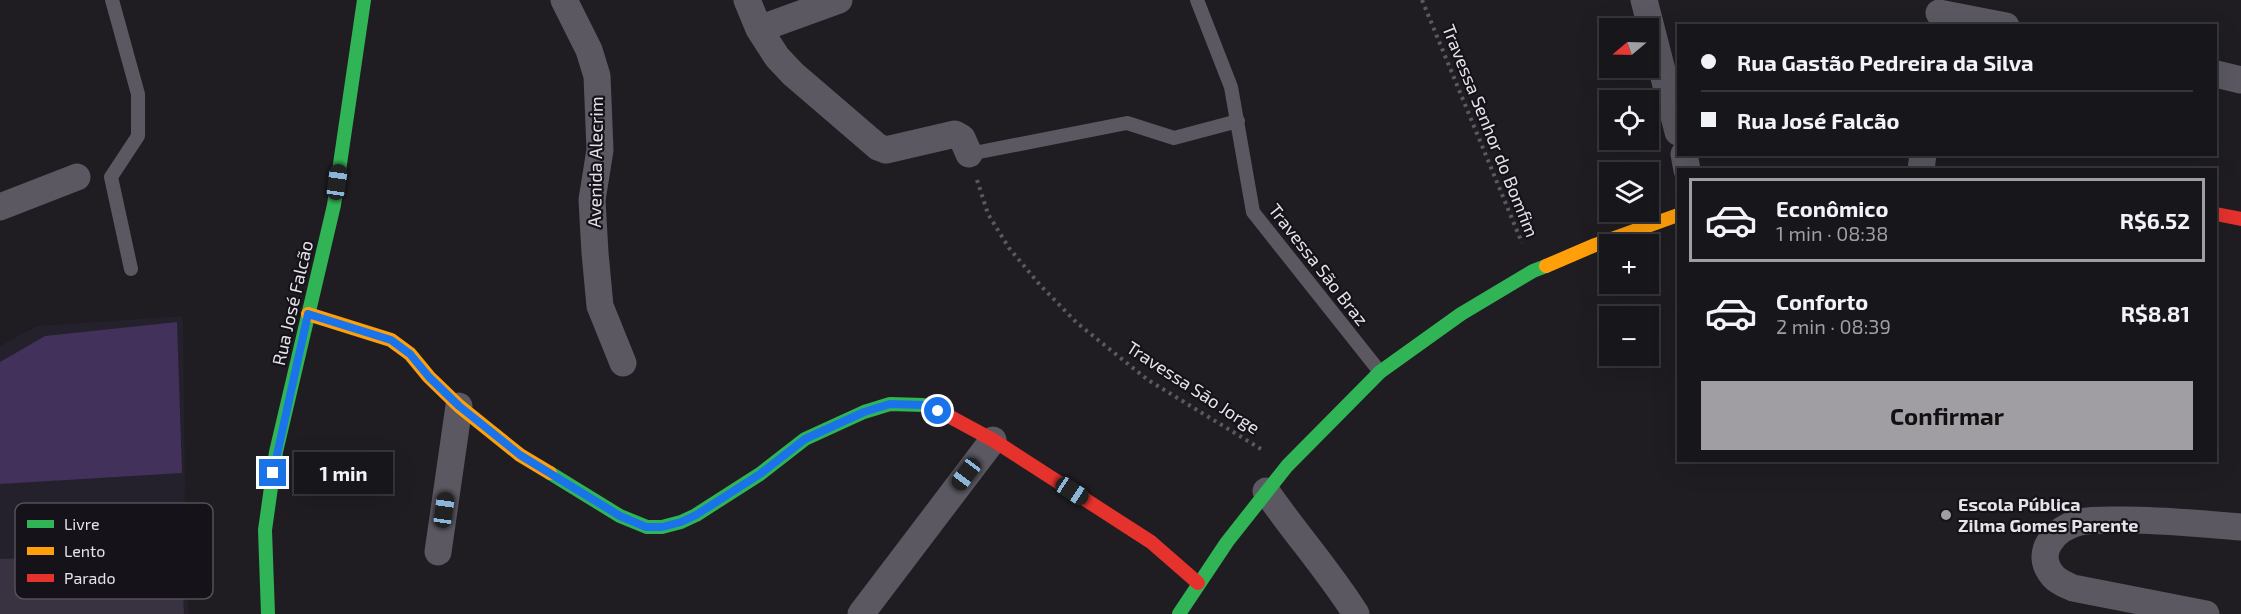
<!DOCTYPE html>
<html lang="pt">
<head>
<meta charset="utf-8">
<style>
  :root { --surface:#17161a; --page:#242327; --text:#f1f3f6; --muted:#9e9fa2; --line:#363539; --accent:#a09ea3 }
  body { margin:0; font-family:"Exo 2",sans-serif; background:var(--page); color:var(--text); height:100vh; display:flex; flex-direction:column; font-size:22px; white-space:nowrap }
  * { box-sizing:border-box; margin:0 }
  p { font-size:20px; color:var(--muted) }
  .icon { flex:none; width:33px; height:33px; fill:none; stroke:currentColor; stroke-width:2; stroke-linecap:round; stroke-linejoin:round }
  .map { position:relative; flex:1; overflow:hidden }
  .panel { position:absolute; left:1677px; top:168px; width:540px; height:294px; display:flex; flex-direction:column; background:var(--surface); border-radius:0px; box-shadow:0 6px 24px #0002,0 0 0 2px var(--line) }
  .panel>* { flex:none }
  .top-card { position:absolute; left:1677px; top:24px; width:540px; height:132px; border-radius:0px; box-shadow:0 6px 24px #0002,0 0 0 2px var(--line); display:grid; align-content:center; height:132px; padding:0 24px; background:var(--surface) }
  .needle { width:39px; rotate:251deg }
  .fabs { position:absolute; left:1599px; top:18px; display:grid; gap:12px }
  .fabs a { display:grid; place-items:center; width:60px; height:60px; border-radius:0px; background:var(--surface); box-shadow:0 6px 24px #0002,0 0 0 2px var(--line); font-size:30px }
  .end { position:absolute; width:27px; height:27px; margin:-14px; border:8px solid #1a73e8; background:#fff; box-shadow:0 0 0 3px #fff }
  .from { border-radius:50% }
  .bubble { position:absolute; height:42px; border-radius:0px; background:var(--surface); box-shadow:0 6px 24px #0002,0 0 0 2px var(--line); font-size:20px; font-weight:700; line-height:42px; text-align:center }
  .car { position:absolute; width:18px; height:36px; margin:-18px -9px; border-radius:8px; box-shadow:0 0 4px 2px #0007; background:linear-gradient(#222 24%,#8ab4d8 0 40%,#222 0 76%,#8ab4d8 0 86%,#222 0) }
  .top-card b { display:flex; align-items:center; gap:21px; height:57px; font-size:22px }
  .top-card b+b { border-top:2px solid var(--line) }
  .top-card i { width:15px; height:15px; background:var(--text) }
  ul { padding:10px 0 0; list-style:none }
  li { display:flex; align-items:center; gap:18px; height:84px; margin:0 12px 9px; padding:0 12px; border:3px solid transparent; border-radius:0px }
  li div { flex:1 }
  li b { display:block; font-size:22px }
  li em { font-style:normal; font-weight:700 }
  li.current { border-color:var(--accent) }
  li>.icon { width:54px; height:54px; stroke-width:1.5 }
  .cta { display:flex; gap:12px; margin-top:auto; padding:12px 24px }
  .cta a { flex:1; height:69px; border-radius:0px; background:var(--accent); color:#111; font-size:24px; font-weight:700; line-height:69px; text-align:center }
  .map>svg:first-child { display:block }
  .built { fill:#24202c }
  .green { fill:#41315b }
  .building { fill:#383241 }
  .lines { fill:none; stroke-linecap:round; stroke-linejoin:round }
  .path { stroke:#5b595f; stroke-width:4; stroke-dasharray:3 4.5; stroke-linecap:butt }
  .lane { stroke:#5b5862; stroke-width:14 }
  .street { stroke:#5b5862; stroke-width:27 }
  .fast { stroke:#30b455; stroke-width:14 }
  .slow { stroke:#ff9f0a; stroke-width:14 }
  .jam { stroke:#e5322d; stroke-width:14 }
  .route { stroke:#1a73e8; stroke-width:8 }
  .poi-dot { fill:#a09ea3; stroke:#151319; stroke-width:2 }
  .labels { text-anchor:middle; stroke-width:4.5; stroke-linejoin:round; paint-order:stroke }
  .street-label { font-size:18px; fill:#e5e3e8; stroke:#151319 }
  .poi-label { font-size:18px; font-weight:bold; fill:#e5e3e8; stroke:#151319; text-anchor:start }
  .key { fill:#151319; stroke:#535157; stroke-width:1.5 }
  .key-label { font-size:16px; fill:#e5e3e8 }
</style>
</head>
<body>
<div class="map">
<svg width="2241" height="614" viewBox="0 0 2241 614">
  <rect width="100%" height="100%" fill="#1f1d22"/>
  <!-- built -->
  <path class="built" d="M183,316L185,482L184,543L189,614H0V346L37,326Z"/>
  <!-- green -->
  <path class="green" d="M177,322L182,473L0,484V362L45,336Z"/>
  <!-- building -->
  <path class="building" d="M181,553L184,614H0V559Z"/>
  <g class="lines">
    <!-- path -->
    <path class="path" d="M1422,0L1522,243
      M977,180L988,214L1009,248L1040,285L1077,323L1148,380L1261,449"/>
    <!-- lane -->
    <path class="lane" d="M112,0L138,94V136L111,177L131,269
      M1197,0L1231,87L1253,212L1380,372
      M969,154L1127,123L1174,138L1238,121"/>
    <!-- street -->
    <path class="street" d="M564,0L589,50L597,76L600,150L592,200L595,253L600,306L623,363
      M747,0L759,29L777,57L793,74L878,147L886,150L955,134L962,138L969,154
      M1644,0L1678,132
      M1939,13L2006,26
      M759,29L839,0
      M2216,74L2241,80
      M1684,154L1687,170
      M1921,170L1923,154
      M0,207L77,177
      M1266,491C1295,533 1329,571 1356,614
      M438,552L459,406
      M861,614L993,440
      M2206,614L2073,588C2066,585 2058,582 2053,576C2032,552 2056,528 2080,522C2094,519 2111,520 2126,520C2164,520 2203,524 2241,527"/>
    <!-- fast -->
    <path class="fast" d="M550,473L620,516L647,527H662L681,522L696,515L760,474L805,439L864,412L890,404L923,405L943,413
      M268,614L265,530L276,452L334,205L364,0
      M1179,614L1227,542L1287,466L1380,372L1461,314L1533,271L1546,266"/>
    <!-- slow -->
    <path class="slow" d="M1546,266L1595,245L1678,215
      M308,314L391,340L410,354L429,377L459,406L520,455L550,473"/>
    <!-- jam -->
    <path class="jam" d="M2216,214L2241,219
      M943,413L993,440L1151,542L1198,583"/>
  </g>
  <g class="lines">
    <!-- route -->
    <path class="route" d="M273,473L308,314L391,340L410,354L429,377L459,406L520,455L620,516L646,527H662L681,522L696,515L760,474L805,439L864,412L890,404L923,405L938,411"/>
  </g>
  <!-- markers -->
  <circle class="poi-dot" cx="1946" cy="515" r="6"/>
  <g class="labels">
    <!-- street labels -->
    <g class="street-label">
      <text transform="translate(1490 131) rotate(68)" y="6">Travessa Senhor do Bomfim</text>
      <text transform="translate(596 162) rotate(-89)" y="6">Avenida Alecrim</text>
      <text transform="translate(1318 265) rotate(52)" y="6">Travessa São Braz</text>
      <text transform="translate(293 303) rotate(-77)" y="6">Rua José Falcão</text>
      <text transform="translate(1193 388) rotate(33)" y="6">Travessa Sāo Jorge</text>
    </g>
    <!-- poi labels -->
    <g class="poi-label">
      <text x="1958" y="511">Escola Pública<tspan x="1958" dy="21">Zilma Gomes Parente</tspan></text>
    </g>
  </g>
  <!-- legend -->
  <rect x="15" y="503" width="198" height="96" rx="9" class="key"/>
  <rect x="27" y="520" width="27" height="8" fill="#30b455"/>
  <rect x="27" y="547" width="27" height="8" fill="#ff9f0a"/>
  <rect x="27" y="574" width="27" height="8" fill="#e5322d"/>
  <g class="key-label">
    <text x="64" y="530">Livre</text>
    <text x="64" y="557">Lento</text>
    <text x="64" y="584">Parado</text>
  </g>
</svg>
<div class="fabs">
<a><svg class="needle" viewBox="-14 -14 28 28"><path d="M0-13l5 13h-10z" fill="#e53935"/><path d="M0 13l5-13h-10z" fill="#9e9fa2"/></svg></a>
<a><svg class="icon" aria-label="locate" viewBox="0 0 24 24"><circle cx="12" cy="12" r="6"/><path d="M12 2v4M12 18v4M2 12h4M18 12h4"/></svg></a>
<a><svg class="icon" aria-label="layers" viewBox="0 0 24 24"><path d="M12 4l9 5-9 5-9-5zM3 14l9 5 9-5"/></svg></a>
<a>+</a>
<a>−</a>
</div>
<i class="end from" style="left:938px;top:411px"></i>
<i class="end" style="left:273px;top:473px"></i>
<div class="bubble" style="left:294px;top:452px;width:99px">1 min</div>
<i class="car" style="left:337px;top:182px;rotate:8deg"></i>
<i class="car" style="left:966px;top:474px;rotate:217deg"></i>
<i class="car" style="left:1072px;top:491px;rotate:123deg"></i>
<i class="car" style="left:444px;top:510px;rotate:8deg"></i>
<div class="top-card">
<b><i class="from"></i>Rua Gastão Pedreira da Silva</b>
<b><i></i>Rua José Falcão</b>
</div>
<section class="panel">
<ul>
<li class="current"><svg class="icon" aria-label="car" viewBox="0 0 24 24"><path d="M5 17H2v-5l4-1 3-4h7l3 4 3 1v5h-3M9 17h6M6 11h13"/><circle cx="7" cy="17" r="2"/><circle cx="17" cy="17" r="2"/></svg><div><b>Econômico</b><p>1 min · 08:38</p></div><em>R$6.52</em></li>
<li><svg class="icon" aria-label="car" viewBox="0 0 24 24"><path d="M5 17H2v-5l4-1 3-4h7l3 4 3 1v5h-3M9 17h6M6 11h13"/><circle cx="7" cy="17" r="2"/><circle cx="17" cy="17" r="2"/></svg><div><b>Conforto</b><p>2 min · 08:39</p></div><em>R$8.81</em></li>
</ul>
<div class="cta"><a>Confirmar</a></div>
</section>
</div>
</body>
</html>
